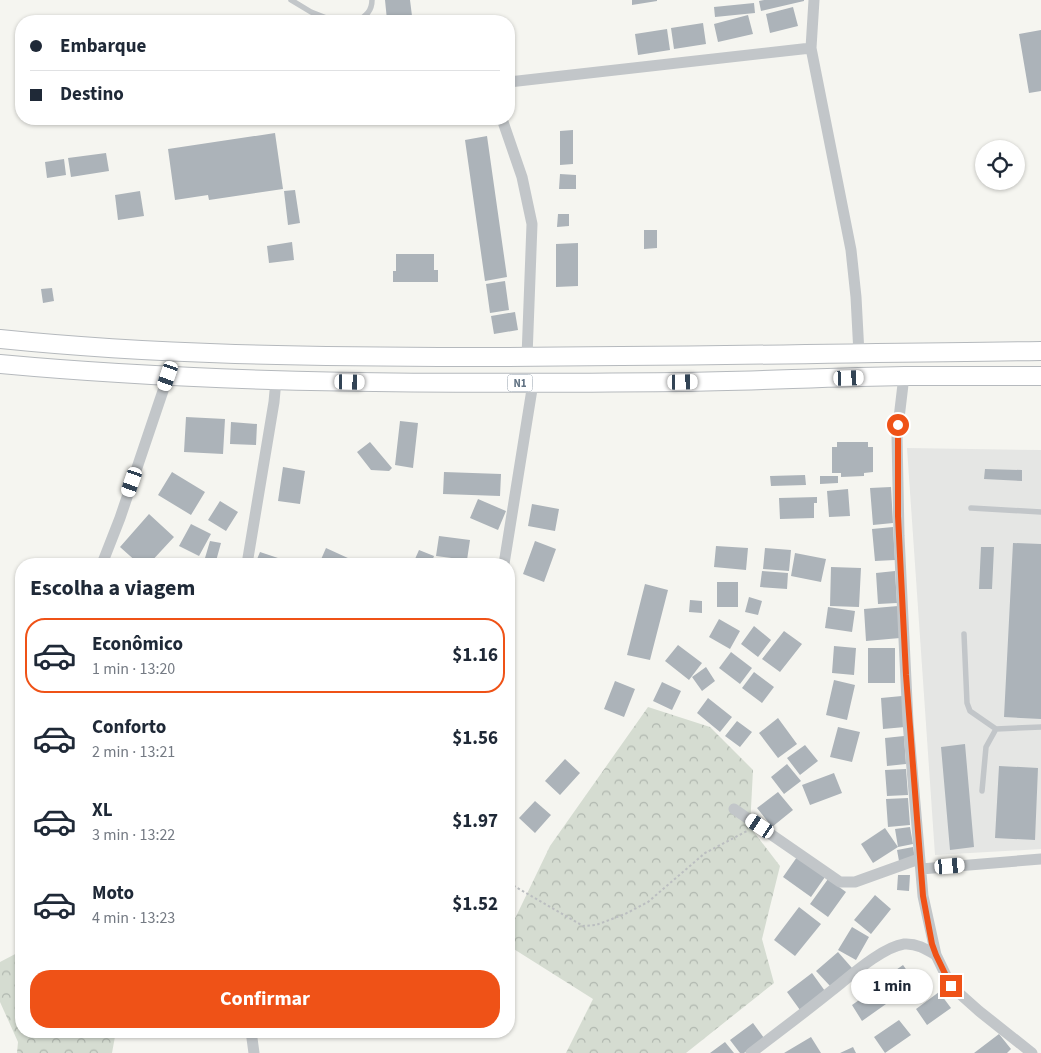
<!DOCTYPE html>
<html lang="pt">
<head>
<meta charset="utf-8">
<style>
  :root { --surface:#fff; --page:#f2f2f3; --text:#1f2937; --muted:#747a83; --line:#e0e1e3; --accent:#ef5217 }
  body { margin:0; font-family:"Source Sans 3",sans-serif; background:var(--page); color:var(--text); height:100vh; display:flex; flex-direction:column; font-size:19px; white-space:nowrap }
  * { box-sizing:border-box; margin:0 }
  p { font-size:16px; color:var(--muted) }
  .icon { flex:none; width:28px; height:28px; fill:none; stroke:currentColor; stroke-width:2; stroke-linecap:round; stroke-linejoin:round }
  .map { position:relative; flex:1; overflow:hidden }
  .side { position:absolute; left:15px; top:558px; width:500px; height:480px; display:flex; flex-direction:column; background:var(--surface); border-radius:20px; box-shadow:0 1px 4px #0004 }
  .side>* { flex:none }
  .guide { position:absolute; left:15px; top:15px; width:500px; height:110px; border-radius:20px; box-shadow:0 1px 4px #0004; display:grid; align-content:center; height:110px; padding:0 15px; background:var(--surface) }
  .controls { position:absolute; left:975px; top:140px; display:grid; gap:10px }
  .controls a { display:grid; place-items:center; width:50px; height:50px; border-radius:50%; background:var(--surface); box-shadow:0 1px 4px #0004; font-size:25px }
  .end { position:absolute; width:22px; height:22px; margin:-11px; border:6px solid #ef5217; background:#fff; box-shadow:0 0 0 2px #fff }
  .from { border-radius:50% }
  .bubble { position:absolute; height:35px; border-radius:18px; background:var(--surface); box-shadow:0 1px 4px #0004; font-size:16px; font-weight:700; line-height:35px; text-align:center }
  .car { position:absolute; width:15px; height:30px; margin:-15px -8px; border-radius:6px; box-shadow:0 0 4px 1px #0007; background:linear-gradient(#fff 24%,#345 0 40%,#fff 0 76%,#345 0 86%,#fff 0) }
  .guide b { display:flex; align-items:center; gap:18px; height:48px; font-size:19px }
  .guide b+b { border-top:1px solid var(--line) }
  .guide i { width:12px; height:12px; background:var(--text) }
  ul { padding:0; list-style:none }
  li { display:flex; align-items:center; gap:15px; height:75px; margin:0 10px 8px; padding:0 5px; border:2px solid transparent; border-radius:20px }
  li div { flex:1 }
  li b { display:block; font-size:19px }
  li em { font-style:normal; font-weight:700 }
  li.current { border-color:var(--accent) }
  li>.icon { width:45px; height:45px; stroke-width:1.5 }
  h2 { padding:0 15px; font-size:22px; line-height:60px }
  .button { display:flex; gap:10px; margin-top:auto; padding:10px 15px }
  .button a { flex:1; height:58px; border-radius:20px; background:var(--accent); color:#fff; font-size:20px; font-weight:700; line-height:58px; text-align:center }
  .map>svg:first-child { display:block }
  .built { fill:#e5e6e4 }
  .forest { fill:url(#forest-crowns) }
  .building { fill:#acb3b9 }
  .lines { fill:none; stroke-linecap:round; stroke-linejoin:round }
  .primary-casing { stroke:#b5b9bd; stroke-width:20 }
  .path { stroke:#bbbec0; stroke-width:2; stroke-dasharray:2.5 2.5; stroke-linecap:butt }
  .service { stroke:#c2c6c9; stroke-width:5.5 }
  .minor { stroke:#c2c6c9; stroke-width:11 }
  .primary { stroke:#fff; stroke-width:18 }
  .route { stroke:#ef5217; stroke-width:6 }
  .labels { text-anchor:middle; stroke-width:5; stroke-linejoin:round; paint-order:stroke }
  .shield { fill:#fff; stroke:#919da9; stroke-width:1 }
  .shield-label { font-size:11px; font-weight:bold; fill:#627384 }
</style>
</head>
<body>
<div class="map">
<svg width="1041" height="1053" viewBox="0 0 1041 1053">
  <defs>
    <pattern id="forest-crowns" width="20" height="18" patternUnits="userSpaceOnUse" patternTransform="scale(1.25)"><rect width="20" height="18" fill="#d5dcd1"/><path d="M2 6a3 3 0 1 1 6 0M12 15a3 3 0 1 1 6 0" fill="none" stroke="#b0b7af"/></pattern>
  </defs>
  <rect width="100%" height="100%" fill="#f5f5f0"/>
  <!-- built -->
  <path class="built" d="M907,448L1041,450V849L935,855Z"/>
  <!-- forest -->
  <path class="forest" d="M648,707L710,727L753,770L750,827L780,866L762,939L774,983L686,1053H566L593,999L509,946V931L550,846Z
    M21,951V1031H116L112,1053H17L18,1042L0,1002V962Z"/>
  <!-- building -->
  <path class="building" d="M385,0H410L412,16L387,20Z
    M632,0H657V1L632,5Z
    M764,0H804V1L761,11L759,1Z
    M754,3L755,13L715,17L714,7Z
    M793,7L798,26L770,33L766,14Z
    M748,15L753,34L718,42L714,24Z
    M703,23L706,44L674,49L671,28Z
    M667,29L670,50L638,55L635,34Z
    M1041,30V91L1029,93L1019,34Z
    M573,130V164L560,165V131Z
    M275,133L283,189L209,200L208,195L175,200L168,149Z
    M487,136L507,277L485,281L465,140Z
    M106,153L109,171L71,177L68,158Z
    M64,159L66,175L47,178L45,162Z
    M560,174L576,175V189H559Z
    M295,190L300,223L288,225L284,191Z
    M140,191L144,216L118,220L115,195Z
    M558,214H569V226L557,227Z
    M644,230H657V248L644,249Z
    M292,242L294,260L269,263L267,246Z
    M578,243V286L556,287V244Z
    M396,254H434V270H438V282H393V271H396Z
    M505,281L509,310L490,313L486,284Z
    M52,288L54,301L43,303L41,289Z
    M515,312L518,330L494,334L491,316Z
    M186,417L225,419L223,454L184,452Z
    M400,421L418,423L413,468L395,465Z
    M231,422L257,424L256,445L230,444Z
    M370,442L392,468L389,471L371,470L357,452Z
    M837,442H868V447H873V472L864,473V476L841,477V473H832V447H837Z
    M283,467L305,471L300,504L278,501Z
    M985,469L1022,470V481L984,479Z
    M172,472L205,492L191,515L158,495Z
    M444,472L501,474L500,496L443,494Z
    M805,475L806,485L771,486L770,476Z
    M820,476H838V483L820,484Z
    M891,487L893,523L873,525L870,488Z
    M848,489L850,516L829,517L827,491Z
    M817,497V503H814V518L780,519L779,498Z
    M478,499L506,511L498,530L470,518Z
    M220,501L238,512L226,531L208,520Z
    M532,504L559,509L555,531L528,526Z
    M149,514L174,537L149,564H139L120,547Z
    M191,524L211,534L199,556L179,546Z
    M893,527L895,560L875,561L872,529Z
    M439,536L470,540L467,560L436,556Z
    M210,541L221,543L216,561L205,558Z
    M535,541L556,549L544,582L523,574Z
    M1013,543L1041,544V719L1004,717Z
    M716,546L748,548L746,570L714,567Z
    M981,547H994L992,589H979Z
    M326,548L361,564H319Z
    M765,548L791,550L789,571L763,569Z
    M419,550L434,556L431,564L415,559Z
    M260,552L281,559L279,564H255Z
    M795,553L826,559L821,582L791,576Z
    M831,567L861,568L859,607L830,606Z
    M762,571L788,573L787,589L760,587Z
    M895,571L897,603L878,604L876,573Z
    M717,582H738V607H717Z
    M645,584L668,590L650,660L627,655Z
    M749,597L762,601L758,615L745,612Z
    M690,600L702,601V613L689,612Z
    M898,606L900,638L866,641L864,609Z
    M828,607L855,611L852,632L825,628Z
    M719,619L740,631L730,649L709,637Z
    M754,626L771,640L758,657L741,644Z
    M784,631L802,644L780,672L762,659Z
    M678,645L702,663L689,680L665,661Z
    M834,646L856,648L854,675L832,673Z
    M868,648H895V683H868Z
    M731,652L752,668L740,684L719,668Z
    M706,667L715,681L702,691L692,677Z
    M754,672L774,687L762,703L742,688Z
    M834,680L855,685L847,720L826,715Z
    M615,681L635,689L624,717L604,709Z
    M662,682L681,691L672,710L653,701Z
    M902,696L905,727L883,729L881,698Z
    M708,698L732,717L720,732L697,713Z
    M778,718L797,744L778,758L759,733Z
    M737,721L752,732L740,747L725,736Z
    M838,727L860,732L852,762L830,757Z
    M904,736L906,764L887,766L885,738Z
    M965,744L974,847L950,850L941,747Z
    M805,745L818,761L800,775L787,758Z
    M565,759L580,773L560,795L545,781Z
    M787,764L801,781L784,794L771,777Z
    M999,766L1038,768L1035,840L995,838Z
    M906,769L908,795L887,796L885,770Z
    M834,773L842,793L810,805L802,785Z
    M778,792L793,810L772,827L757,808Z
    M908,798L910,825L888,827L886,799Z
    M535,801L551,815L535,833L519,818Z
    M910,827L913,844L898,847L895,829Z
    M885,828L898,847L873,863L861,844Z
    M913,847L915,858L899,861L897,850Z
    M797,857L825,877L811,897L783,877Z
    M898,875H910L909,891L897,890Z
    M828,879L846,892L828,917L810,904Z
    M875,895L891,909L871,934L854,920Z
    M799,907L821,924L795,956L774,940Z
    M852,927L869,937L856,960L838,950Z
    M838,952L852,968L831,987L816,971Z
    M903,965L913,979L893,993L883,979Z
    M812,973L825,991L800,1010L787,992Z
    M876,988L886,1004L862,1021L852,1005Z
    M939,992L951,1008L927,1025L916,1009Z
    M899,1020L911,1035L885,1053L874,1037Z
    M753,1023L764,1038L744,1053H740L730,1040Z
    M999,1034L1011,1049L1007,1053H974Z
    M811,1037L821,1053H784Z
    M725,1042L734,1053H710Z
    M853,1047L856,1053H840Z"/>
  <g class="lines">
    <defs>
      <path id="primary" d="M0,339C156,355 314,357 471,357C661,357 851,353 1041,351
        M0,364C226,385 453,384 680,382C755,381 830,377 905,376C950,376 996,376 1041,376"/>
    </defs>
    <!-- primary casing -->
    <use href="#primary" class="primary-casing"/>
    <!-- path -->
    <path class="path" d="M509,883L583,926L596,925L625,914L648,902L705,853L747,831"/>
    <!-- service -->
    <path class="service" d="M291,0L311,12L334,21
      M357,21C366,16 372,11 372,0
      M971,508L1041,512
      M964,634L967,703L970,711L996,729L1041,727
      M982,791L986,747L996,729"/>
    <!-- minor -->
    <path class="minor" d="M814,0L811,48L851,250L856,297L859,354
      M509,82L811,48
      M502,119L522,177L532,224L527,357
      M904,376L897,435L899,536L908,722L923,896L936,955L951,986L979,1011L1032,1053
      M102,564L120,518L168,376
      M247,564L274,402L276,380
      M504,564L533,383
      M734,809L840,882H855L919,859
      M921,869L1041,859
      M21,1009V988
      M251,1031L254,1053
      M751,1053C777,1033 804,1013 830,992C848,978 882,947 904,944C916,943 926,949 936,955"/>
    <!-- primary -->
    <use href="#primary" class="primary"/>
  </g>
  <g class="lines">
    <!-- route -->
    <path class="route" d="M898,425V516L906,675L923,896L932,944L936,955L951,986"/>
  </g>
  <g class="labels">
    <!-- shield labels -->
    <rect class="shield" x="507.5" y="374.5" width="25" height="17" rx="4"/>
    <g class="shield-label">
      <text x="520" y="387">N1</text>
    </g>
  </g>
</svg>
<div class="controls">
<a><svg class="icon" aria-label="locate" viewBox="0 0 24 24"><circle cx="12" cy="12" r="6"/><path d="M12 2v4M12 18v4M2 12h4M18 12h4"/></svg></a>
</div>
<i class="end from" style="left:898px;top:425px"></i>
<i class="end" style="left:951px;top:986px"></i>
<div class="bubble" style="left:851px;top:969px;width:82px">1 min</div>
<i class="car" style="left:168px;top:376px;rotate:199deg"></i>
<i class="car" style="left:849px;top:378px;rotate:88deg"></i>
<i class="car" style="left:350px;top:382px;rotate:91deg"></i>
<i class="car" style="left:683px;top:382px;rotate:89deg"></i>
<i class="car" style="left:132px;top:482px;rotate:199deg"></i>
<i class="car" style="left:760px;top:826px;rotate:304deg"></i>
<i class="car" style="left:950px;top:866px;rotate:85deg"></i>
<div class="guide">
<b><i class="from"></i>Embarque</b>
<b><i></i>Destino</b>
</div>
<section class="side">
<h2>Escolha a viagem</h2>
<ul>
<li class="current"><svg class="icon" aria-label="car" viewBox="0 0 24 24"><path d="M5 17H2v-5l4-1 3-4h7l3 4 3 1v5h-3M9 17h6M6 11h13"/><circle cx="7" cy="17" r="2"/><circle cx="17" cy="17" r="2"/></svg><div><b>Econômico</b><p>1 min · 13:20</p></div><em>$1.16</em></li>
<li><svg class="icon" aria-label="car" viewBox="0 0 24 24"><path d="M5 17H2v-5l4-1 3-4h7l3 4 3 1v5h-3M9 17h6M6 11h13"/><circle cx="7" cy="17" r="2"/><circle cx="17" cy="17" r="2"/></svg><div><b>Conforto</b><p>2 min · 13:21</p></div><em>$1.56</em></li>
<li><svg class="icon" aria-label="car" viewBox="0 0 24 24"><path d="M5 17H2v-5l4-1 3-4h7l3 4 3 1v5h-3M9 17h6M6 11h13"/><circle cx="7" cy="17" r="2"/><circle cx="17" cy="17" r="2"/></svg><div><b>XL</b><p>3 min · 13:22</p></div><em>$1.97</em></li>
<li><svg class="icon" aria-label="car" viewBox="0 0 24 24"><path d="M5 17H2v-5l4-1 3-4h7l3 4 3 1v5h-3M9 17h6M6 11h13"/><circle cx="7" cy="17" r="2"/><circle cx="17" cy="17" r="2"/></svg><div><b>Moto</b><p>4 min · 13:23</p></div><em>$1.52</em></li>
</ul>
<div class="button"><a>Confirmar</a></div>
</section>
</div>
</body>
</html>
